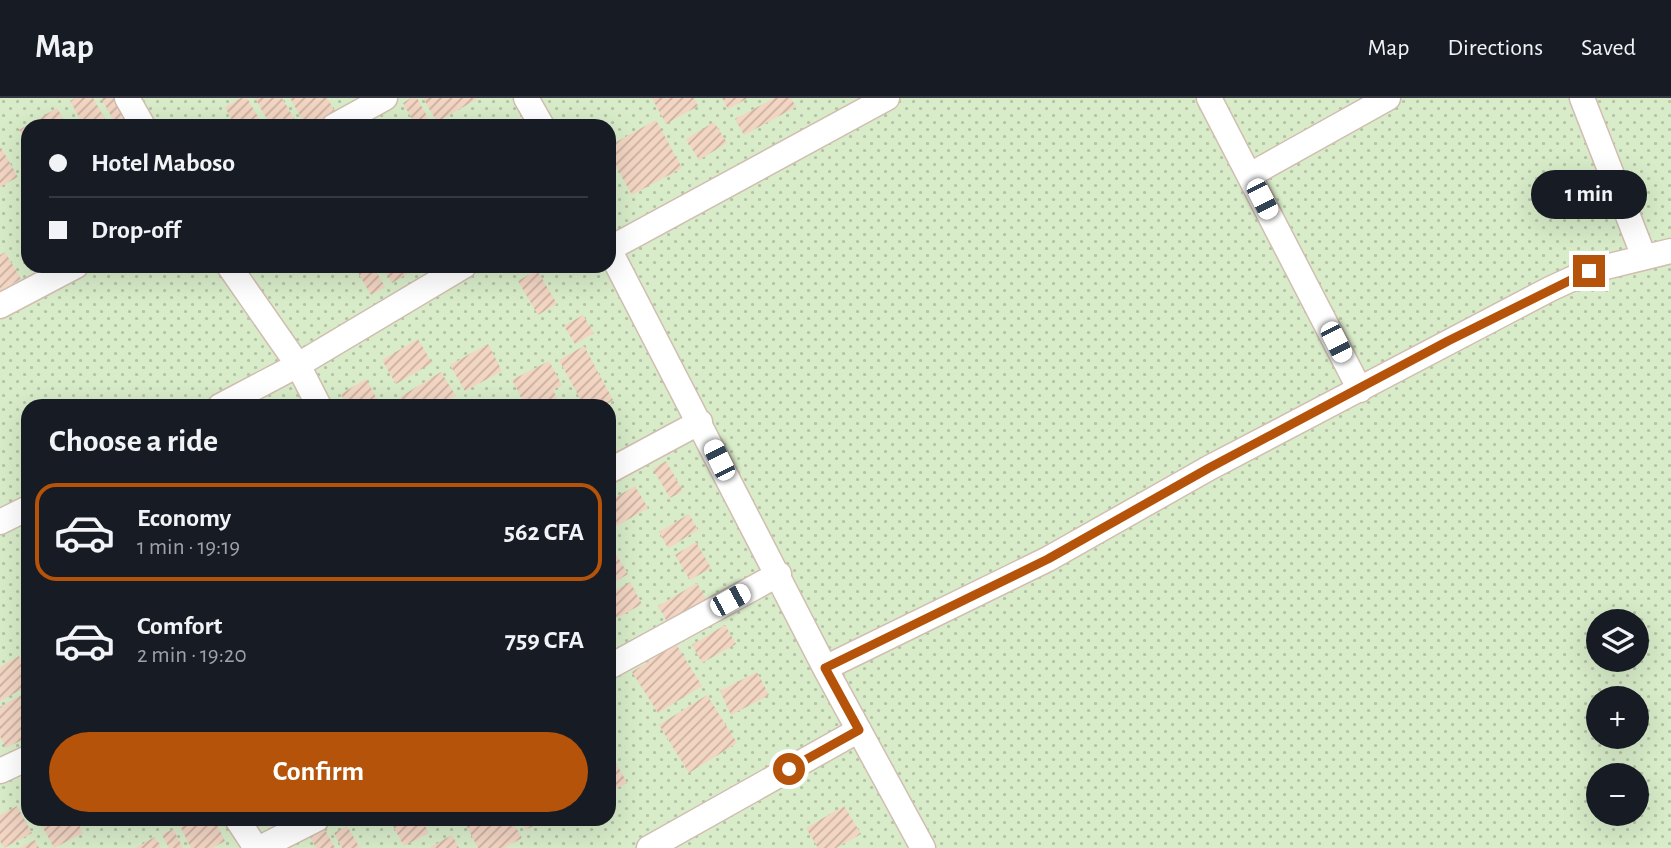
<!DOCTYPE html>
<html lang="en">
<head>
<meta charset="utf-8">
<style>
  :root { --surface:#171b24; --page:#242831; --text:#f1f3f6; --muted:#9ea1a6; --line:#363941; --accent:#b45309 }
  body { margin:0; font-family:"Alegreya Sans",sans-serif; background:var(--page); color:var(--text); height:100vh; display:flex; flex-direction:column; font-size:26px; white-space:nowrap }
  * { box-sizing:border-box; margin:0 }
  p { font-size:23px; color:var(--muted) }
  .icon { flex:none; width:38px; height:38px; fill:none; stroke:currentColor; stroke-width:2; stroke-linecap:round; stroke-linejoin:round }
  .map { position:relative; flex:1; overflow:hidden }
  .details { position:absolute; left:21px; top:301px; width:595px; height:427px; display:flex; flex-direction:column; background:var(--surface); border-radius:21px; box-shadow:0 7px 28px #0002 }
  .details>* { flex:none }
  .guide { position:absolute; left:21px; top:21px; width:595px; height:154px; border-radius:21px; box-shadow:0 7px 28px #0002; display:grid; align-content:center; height:154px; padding:0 28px; background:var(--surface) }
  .buttons { position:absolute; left:1586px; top:511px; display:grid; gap:14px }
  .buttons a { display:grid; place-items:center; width:63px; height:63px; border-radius:50%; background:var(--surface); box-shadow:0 7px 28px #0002; font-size:35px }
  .end { position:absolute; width:32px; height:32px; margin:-16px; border:9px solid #b45309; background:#fff; box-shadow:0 0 0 4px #fff }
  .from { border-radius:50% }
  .bubble { position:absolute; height:49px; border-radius:24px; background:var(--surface); box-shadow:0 7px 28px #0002; font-size:23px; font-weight:700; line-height:49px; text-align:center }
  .car { position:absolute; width:21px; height:42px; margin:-21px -10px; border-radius:9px; box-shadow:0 0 5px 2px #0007; background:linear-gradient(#fff 24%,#345 0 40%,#fff 0 76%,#345 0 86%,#fff 0) }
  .guide b { display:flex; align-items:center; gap:24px; height:66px; font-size:26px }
  .guide b+b { border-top:2px solid var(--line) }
  .guide i { width:18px; height:18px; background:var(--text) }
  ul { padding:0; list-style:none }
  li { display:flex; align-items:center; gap:21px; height:98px; margin:0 14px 10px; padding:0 14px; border:4px solid transparent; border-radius:21px }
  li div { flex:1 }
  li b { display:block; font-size:26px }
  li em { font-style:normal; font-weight:700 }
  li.on { border-color:var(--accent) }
  li>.icon { width:63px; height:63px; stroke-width:1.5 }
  h2 { padding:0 28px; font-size:32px; line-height:84px }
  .button { display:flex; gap:14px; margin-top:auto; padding:14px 28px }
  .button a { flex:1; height:80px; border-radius:42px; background:var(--accent); color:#fff; font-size:28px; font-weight:700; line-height:80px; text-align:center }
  header { display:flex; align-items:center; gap:42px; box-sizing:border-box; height:98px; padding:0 35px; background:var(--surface); border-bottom:2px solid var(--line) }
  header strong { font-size:33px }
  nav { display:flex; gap:38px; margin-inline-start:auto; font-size:24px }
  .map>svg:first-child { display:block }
  .grass { fill:url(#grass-dots); fill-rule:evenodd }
  .building { fill:url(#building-hatch) }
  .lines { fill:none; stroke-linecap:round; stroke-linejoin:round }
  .minor-casing { stroke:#d1beb0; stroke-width:27 }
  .minor { stroke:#fff; stroke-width:24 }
  .route { stroke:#b45309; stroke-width:9 }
</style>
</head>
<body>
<header>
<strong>Map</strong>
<nav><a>Map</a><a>Directions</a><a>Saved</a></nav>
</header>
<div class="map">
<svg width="1671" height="750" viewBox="0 0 1671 750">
  <defs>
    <pattern id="grass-dots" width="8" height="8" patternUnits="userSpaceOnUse" patternTransform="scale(1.75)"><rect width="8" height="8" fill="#d8ecc9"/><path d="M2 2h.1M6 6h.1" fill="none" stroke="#b4c2a5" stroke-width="1.8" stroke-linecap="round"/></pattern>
    <pattern id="building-hatch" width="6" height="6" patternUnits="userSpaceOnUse" patternTransform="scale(1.75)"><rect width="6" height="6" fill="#f3d5c3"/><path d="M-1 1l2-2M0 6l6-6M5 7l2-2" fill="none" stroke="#cab0a1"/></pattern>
  </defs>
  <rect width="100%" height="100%" fill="#fdf6ec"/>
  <!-- grass -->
  <path class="grass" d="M0,0H1671V750H0ZM28,28H609V168H28ZM28,308H609V721H28ZM1598,523H1636V562H1598ZM1598,600H1636V639H1598ZM1598,677H1636V716H1598Z"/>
  <!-- building -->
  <path class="building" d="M75,0H93L109,28H84L70,3Z
    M101,0H120L135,28H117Z
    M241,0H247L263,28H235L225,9Z
    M255,0H282L295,22L286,28H271Z
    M290,0H327L336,15L313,28H306Z
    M411,0H417L432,27L416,28L403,5Z
    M423,0H479L437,24Z
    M652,0H694L698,8L666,26Z
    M722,0H748L728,11Z
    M774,0H791L796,9L744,37L735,21Z
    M57,10L67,28H28V47L19,32Z
    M656,22L682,70L632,97L609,56V48Z
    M714,24L727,45L699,62L686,41Z
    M0,48L18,79L0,89Z
    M5,154L21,181L0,193V157Z
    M354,168H373L385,189L371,197Z
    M382,168H420L392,185Z
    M537,172L557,206L538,217L518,183Z
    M583,217L594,235L575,246L564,228Z
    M418,241L432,265L396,286L382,262Z
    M488,246L502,273L465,293L450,267Z
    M584,248L613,302L603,308H584L559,262Z
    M549,263L562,287L553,292L561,308H526L512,282Z
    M441,274L456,298L439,308H406L400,299Z
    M366,281L381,308H347L341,296Z
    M666,363L683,393L670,400L653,371Z
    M635,388L648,410L613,430L609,422V403Z
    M689,416L698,432L668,450L659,434Z
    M696,444L711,470L690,482L675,457Z
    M613,451L628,476L609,487V453Z
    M630,484L642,506L617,520L609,507V496Z
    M697,485L708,504L669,527L658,508Z
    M725,527L736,546L702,565L692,547Z
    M676,546L702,588L658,615L632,574Z
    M19,558L28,575V588L0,603V569Z
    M757,574L769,597L731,617L720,593Z
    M21,597L28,610V639L6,650L0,638V609Z
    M707,597L737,645L689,675L659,627Z
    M609,652L627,685L615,691L609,681Z
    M17,708L32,735L4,750L0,743V717Z
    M844,708L861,736L836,750H818L806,730Z
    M41,721H76L83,735L54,750L39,722Z
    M189,721H214L225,743L212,750H191L179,726Z
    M267,721H291L273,731Z
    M389,721H421L429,735L404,748Z
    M468,721H511L522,740L504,750H478L464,723Z
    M520,721H546L526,732Z
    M323,728L335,750H316L308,735Z
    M347,728L360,750H342L334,735Z
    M173,731L183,750H169L162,737Z
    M452,737L459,750H429Z
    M155,739L161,750H135Z
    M35,742L39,750H19Z"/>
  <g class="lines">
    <defs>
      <path id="minor" d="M127,0L143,28
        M526,0L542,28
        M1209,0L1360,292
        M1582,0L1644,159
        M334,28L385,0
        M1250,77L1388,0
        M609,151L825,570L923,750
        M609,151L887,0
        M229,168L298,267L319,308
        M0,208L76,168
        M220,308L298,267L464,168
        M609,373L700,324
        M0,424L28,410
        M609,569L779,476
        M825,570L1048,461L1209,370L1550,191L1589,173L1671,153
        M0,673L28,660
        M237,721L256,750
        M260,750L317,721
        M649,750L859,632"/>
    </defs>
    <!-- minor casing -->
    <use href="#minor" class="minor-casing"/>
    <!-- minor -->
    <use href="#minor" class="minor"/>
  </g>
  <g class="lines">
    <!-- route -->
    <path class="route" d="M789,671L859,632L825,570L1048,461L1209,370L1448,243L1589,173"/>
  </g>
</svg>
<div class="buttons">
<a><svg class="icon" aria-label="layers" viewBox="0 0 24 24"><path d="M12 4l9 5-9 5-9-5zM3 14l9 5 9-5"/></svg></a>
<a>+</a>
<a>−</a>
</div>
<i class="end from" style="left:789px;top:671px"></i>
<i class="end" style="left:1589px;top:173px"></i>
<div class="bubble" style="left:1531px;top:72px;width:116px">1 min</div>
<i class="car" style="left:1262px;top:101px;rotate:153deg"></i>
<i class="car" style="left:1336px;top:244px;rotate:153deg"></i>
<i class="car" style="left:719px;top:362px;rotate:334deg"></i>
<i class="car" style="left:730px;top:502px;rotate:61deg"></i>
<div class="guide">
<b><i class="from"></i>Hotel Maboso</b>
<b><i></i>Drop-off</b>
</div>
<section class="details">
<h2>Choose a ride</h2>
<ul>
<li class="on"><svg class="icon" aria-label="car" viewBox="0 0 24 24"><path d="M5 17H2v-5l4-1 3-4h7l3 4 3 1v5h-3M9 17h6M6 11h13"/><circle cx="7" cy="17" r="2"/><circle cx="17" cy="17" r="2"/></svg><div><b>Economy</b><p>1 min · 19:19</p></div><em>562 CFA</em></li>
<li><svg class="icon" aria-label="car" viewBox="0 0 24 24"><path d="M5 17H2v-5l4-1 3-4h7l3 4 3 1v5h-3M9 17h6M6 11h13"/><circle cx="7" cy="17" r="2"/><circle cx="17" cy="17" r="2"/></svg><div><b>Comfort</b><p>2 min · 19:20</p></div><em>759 CFA</em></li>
</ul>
<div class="button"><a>Confirm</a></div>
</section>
</div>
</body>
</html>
